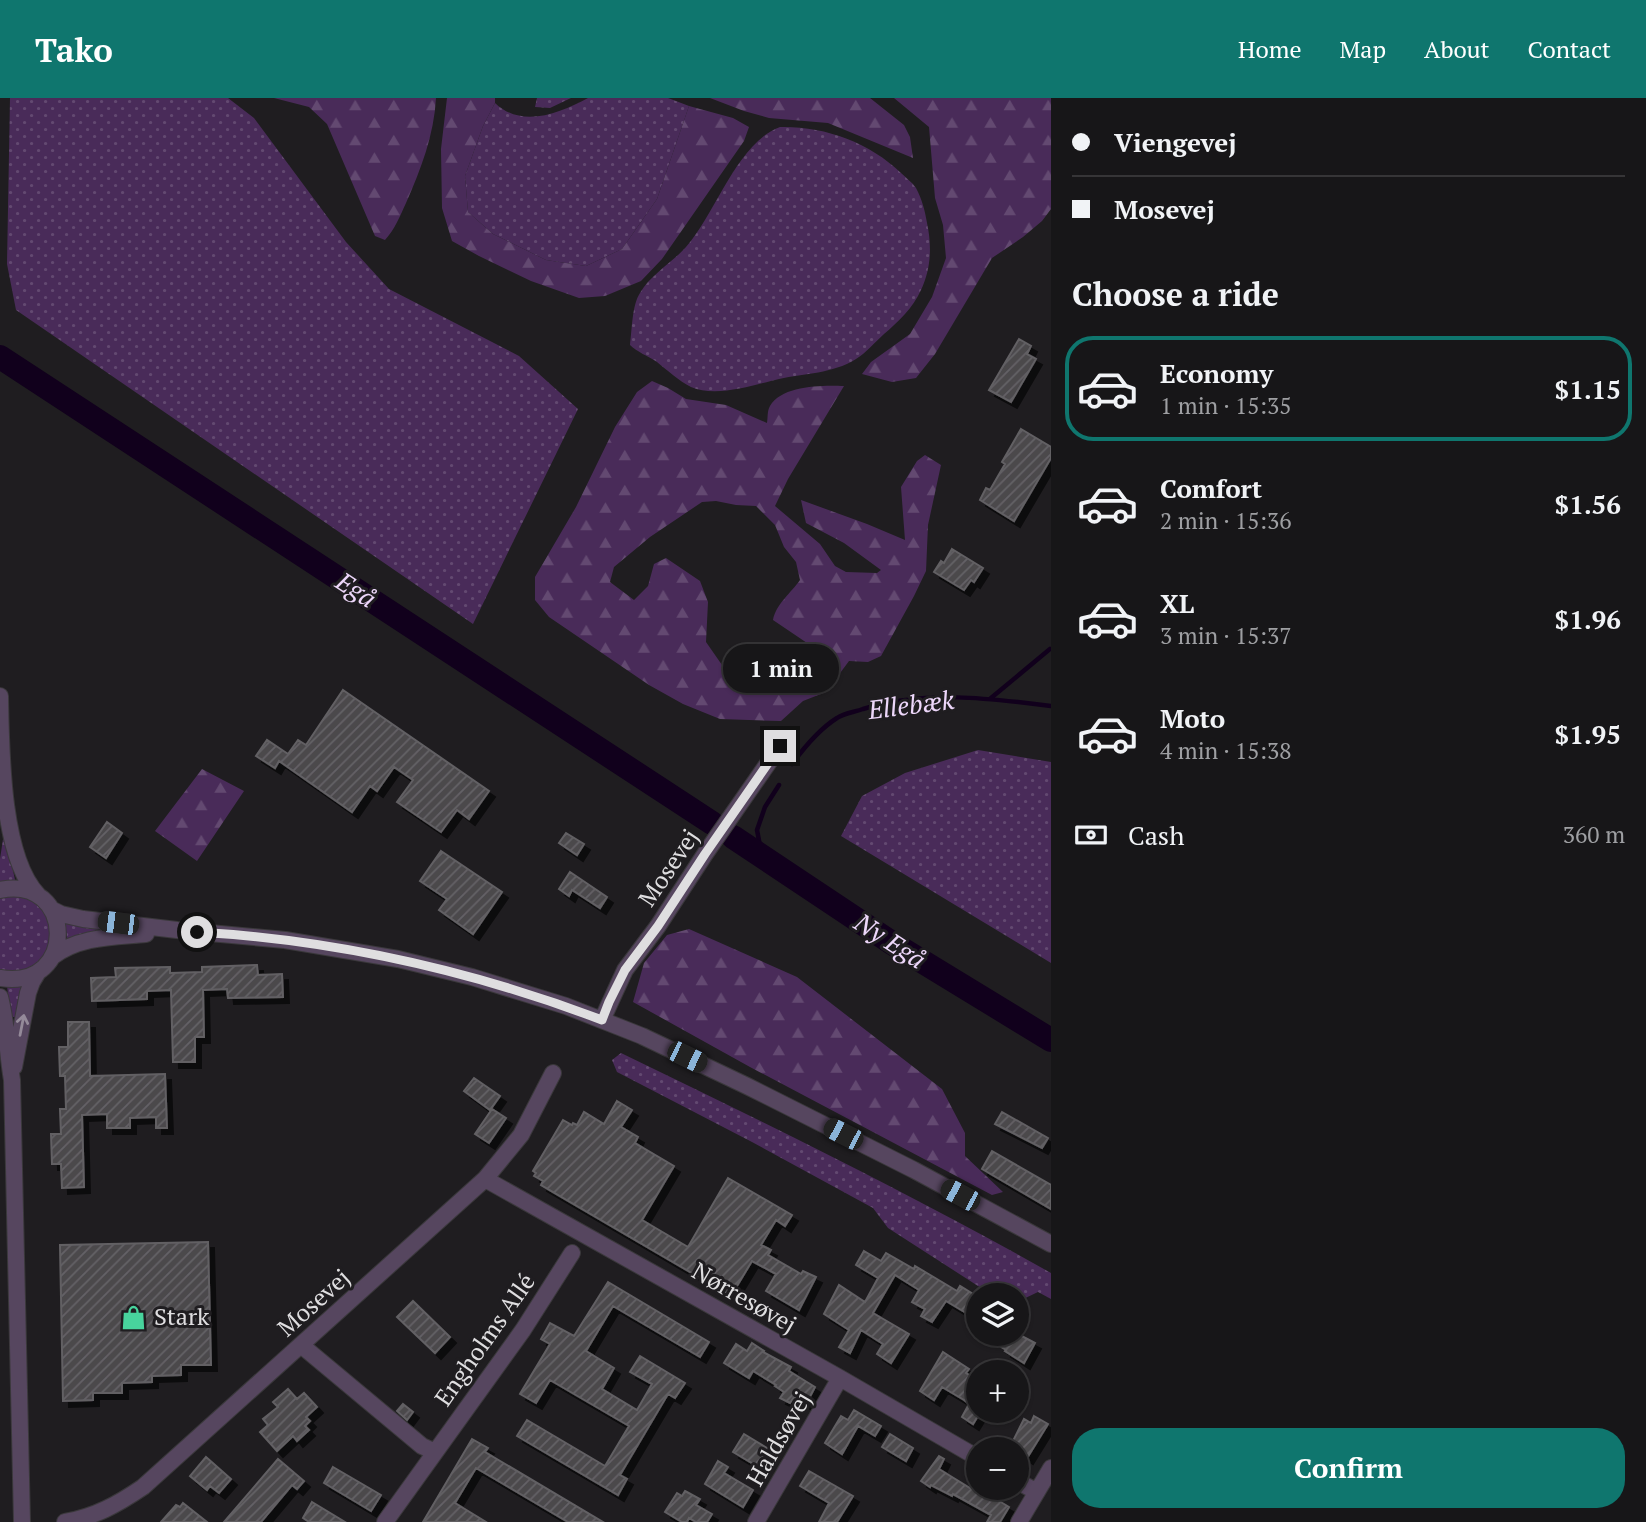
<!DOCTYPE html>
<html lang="en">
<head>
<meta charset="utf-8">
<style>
  :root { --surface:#171618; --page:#242325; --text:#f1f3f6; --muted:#9e9fa2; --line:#363537; --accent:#0f766e }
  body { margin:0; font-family:"PT Serif",serif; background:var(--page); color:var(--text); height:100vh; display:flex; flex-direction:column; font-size:26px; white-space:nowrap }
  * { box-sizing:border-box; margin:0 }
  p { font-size:23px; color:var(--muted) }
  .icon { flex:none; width:38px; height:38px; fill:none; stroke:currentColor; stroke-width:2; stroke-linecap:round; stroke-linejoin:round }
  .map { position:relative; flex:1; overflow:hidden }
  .details { display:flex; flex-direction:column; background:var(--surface); width:595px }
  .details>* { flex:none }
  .hud { display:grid; align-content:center; height:154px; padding:0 21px; background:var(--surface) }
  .buttons { position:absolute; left:966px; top:1185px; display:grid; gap:14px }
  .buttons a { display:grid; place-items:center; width:63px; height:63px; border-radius:50%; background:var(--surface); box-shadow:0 2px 5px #0004,0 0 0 2px var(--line); font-size:35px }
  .end { position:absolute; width:32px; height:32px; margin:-16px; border:9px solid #dfdee0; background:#111; box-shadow:0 0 0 4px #111 }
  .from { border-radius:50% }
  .bubble { position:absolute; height:49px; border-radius:24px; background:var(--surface); box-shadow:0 2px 5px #0004,0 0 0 2px var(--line); font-size:23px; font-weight:800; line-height:49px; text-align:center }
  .car { position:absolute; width:21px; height:42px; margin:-21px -10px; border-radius:9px; box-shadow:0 0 5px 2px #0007; background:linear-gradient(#222 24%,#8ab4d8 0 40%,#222 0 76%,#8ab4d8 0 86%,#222 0) }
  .hud b { display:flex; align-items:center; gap:24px; height:66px; font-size:26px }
  .hud b+b { border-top:2px solid var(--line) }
  .hud i { width:18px; height:18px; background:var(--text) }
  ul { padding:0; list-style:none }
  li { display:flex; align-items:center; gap:21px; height:105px; margin:0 14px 10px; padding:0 7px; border:4px solid transparent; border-radius:28px }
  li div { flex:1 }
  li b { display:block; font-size:26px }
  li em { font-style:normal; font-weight:800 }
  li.selected { border-color:var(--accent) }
  li>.icon { width:63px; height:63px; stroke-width:1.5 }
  h2 { padding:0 21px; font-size:32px; line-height:84px }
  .pay { display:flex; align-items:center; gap:18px; height:77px; padding:0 21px; font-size:26px }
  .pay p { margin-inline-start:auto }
  .cta { display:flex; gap:14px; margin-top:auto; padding:14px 21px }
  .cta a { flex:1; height:80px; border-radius:28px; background:var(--accent); color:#fff; font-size:28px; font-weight:800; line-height:80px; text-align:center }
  header { display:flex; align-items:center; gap:42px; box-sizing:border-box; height:98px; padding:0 35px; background:var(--accent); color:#fff }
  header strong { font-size:33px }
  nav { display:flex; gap:38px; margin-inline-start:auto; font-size:24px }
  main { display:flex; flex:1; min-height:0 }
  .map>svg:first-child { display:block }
  .grass { fill:url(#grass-dots) }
  .forest { fill:url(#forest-firs); fill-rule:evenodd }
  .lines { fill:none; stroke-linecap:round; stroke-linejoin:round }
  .stream { stroke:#11001c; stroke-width:4.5 }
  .river { stroke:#11001c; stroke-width:24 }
  .building { fill:url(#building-hatch); stroke:#626064; stroke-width:2; filter:url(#shadow) }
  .minor-casing { stroke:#3a383b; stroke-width:18 }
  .minor { stroke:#56465f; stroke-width:16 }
  .oneway { stroke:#948a99 }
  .route { stroke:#dfdee0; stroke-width:9 }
  .labels { text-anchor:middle; stroke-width:6; stroke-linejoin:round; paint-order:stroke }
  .street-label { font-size:24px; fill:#dfdee0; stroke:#1f1d20 }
  .poi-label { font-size:24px; fill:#dfdee0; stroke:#1f1d20; text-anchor:start }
  .water-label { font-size:26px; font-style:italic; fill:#edd7fa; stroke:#1f1d20 }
</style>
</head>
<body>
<header>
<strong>Tako</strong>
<nav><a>Home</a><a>Map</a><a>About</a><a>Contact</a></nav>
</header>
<main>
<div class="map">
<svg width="1051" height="1424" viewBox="0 0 1051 1424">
  <defs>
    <pattern id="grass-dots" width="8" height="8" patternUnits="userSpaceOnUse" patternTransform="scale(1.75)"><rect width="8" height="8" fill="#492b59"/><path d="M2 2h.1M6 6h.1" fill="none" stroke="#634971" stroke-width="1.8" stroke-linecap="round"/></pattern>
    <pattern id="forest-firs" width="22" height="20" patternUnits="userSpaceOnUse" patternTransform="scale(1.75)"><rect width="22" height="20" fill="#492b59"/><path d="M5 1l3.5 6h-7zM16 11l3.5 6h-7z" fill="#634971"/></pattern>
    <pattern id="building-hatch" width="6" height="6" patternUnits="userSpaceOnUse" patternTransform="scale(1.75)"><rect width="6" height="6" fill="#4b484c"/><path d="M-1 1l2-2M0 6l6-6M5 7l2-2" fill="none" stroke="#646266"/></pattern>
    <filter id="shadow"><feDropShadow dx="6" dy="6" stdDeviation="0" flood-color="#0009"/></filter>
  </defs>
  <rect width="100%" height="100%" fill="#1f1d20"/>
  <!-- grass -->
  <path class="grass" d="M10,0H228L254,20L346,144L389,191L519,258L578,311L473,526L16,212L7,166Z
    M537,0H571L550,10L535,9Z
    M588,0H668L689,8L657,101L622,151L586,168L546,162L493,136L468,114L465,78L483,28L495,5C522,31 560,15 588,0Z
    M780,29C824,28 869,44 901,75C906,80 912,84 916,90C922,101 925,113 927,125C932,148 931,171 921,192C913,210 898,224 884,236C875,244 866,255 856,261C832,276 805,275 779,281C754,287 716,300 691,289C679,283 667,272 657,264C648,258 637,254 630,247C632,232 632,207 640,195C651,176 672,165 686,149C716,115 737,45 780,29Z
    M978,652L1051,664V865L841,738L862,698L905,675Z
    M3,741L7,743L15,782L0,784V761Z
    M0,799C8,799 21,797 28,800C68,816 54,883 0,872Z
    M65,824L107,828V834L67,840Z
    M25,887L18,919H11L7,888Z
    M621,955C766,1025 911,1096 1051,1175V1201L1038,1194L1017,1204V1197H992L888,1130L873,1110L752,1044L617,974L612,962Z"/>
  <!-- forest -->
  <path class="forest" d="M274,0H436C434,37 421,71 406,105C400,118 395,131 385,142L375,138L327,26L309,9Z
    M447,0H495V5L483,28L465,78L468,114L493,136L546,162L586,168L622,151L657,101L689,8L733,20L749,29L744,43L662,161L641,183L605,198L579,200L531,183L479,158L452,143L442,110L441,51Z
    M710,0H870L904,27L910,39L913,60L828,25L769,20L744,13Z
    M894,0H1051V111L1042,123L1023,139L992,160L935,256L916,280L892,284L862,276L871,264L910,236L932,199L946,160L943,127L935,100L929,29Z
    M652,283L668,290L686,301L726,307L767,325C768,320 767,313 770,308C782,287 823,287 844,288L788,381L775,408L820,446L835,468L846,474L877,475L881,472L844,445L806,425L801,402L867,426L905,442L901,389L917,363L925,357L941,367L928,427L926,473L914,498L881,558L868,564L849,563L826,594L803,603L781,623L720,621L683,606L649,587L549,519L535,502V479L576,409L615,329L637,294ZM716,403L736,407L756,408L775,427L784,449L796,464L800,482C791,495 776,506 773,522L810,547L804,574L791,590L760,585L722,567L706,544L708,504L700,483L666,460L654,466L648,488L634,502L610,484L614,469L650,439L702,404Z
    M202,671L244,693L197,763L155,733Z
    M689,831L797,879L942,991L965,1035V1058L1003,1094L992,1097L750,969L633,904L644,865L667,837Z"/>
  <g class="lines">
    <!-- stream -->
    <path class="stream" d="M991,600L1050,551
      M792,666C803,651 821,630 837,620C844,615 855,614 863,611C925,592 988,600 1051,608
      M762,758L757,732L765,709L779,687"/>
    <!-- river -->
    <path class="river" d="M0,259L712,725
      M733,739L892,845L1051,942"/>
  </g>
  <!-- building -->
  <path class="building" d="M1019,241L1031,248L1027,256L1036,261L1011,304L989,292Z
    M1021,331L1051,349V360L1014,423L980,402L986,390L990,392L1005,366L1002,364Z
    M952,451L983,470L974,484L971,482L964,492L934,474L941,463L944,465Z
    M343,592L489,693L469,721L457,712L441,734L397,704L413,682L394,669L377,693L370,688L352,714L279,663L275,670L256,658L267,642L288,656L298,642L306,647Z
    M107,724L122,735L106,760L90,749Z
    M566,735L584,746L577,757L559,745Z
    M441,753L502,794L473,836L439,812L447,801L420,783Z
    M570,774L607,799L600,810L572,792L569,798L559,791Z
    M257,867L258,877L282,876L283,899L228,900L227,891L203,892L204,939H195V964H173L171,892L147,893V901L92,903L91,880L116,879L115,870L170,869V875L202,874V869Z
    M68,924H89L90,978L165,976L167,1030H156V1019L130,1020V1030H107V1016L82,1017L84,1089L62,1090L61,1066H52L51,1036H61L60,1011H66L65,978H60L59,949H68Z
    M474,980L500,998L490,1012L464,993Z
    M617,1003L632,1012L621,1029L638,1039L635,1045L674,1068L642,1122L688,1149L728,1080L792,1117L785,1128L776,1122L761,1147L771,1152L768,1157L801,1176L803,1173L816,1179L799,1212L766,1193L776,1176L752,1163L731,1198L541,1087L543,1083L534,1078L536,1075L533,1073L563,1022L572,1027L573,1025L577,1027L584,1014L604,1026Z
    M492,1011L506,1020L489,1045L475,1036Z
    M1002,1014L1048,1040L1042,1050L995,1026Z
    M992,1053L1051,1087V1111L982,1071Z
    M208,1144L211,1267H181V1277L152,1278V1284L122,1285V1295H93V1302L63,1303L60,1147Z
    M864,1153L881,1163L886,1155L914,1171L915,1168L957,1193L960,1188L978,1199V1222L946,1203L932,1224L921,1218L925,1211L912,1204L919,1192L895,1177L873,1215L909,1236L891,1265L877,1256L883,1246L861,1232L850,1255L839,1249L849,1232L824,1216L839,1187L865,1204L878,1180L856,1167Z
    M608,1184L709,1244L700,1259L613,1208L586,1253L614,1270L602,1291L637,1312L652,1286L630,1274L640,1258L685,1285L675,1300L668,1296L620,1377L627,1381L618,1397L517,1338L527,1322L605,1368L629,1328L550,1282L536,1305L520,1296L550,1246L541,1241L550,1225L574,1238Z
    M413,1203L450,1239L435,1255L397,1219Z
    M985,1236H1018L1035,1245L1024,1265L1005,1253L1006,1252L998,1247L1000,1245Z
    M752,1245L764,1253L763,1254L791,1269L789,1273L815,1289L806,1306L794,1299L790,1305L780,1300L784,1294L775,1288L776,1287L753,1273L749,1280L724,1265L736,1246L747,1253Z
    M943,1254L969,1271L966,1275L978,1283V1318L973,1326L962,1319L969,1306L964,1302L942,1289L934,1302L920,1293Z
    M288,1291L297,1301L304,1295L317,1309L306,1319L310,1323L305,1328L309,1332L297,1343L293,1338L277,1353L260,1334L268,1327L263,1321L278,1309L273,1304Z
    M403,1306L413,1314L407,1322L397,1313Z
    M854,1312L881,1328L875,1338L858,1328L842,1356L825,1345L841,1318L848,1322Z
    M1034,1318L1048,1326L1027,1360L1017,1353V1351L1010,1349L1024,1321L1031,1325Z
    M744,1336L767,1350L757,1368L733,1354Z
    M890,1336L913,1350L906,1363L882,1349Z
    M472,1341L488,1350L485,1354L603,1424H568L476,1370L455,1405L486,1424H423Z
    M939,1358L944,1361L939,1371L970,1390L978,1375V1390H989L986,1395L1009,1409L1000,1424H987L991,1417L953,1396L952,1398L931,1387L930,1389L921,1383Z
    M206,1359L231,1381L219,1395L210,1388L207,1392L190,1378Z
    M278,1361L304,1383L297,1391L292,1387L261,1424H224Z
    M718,1363L728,1369L724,1375L753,1392L743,1409L705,1386Z
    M333,1369L381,1397L371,1413L324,1385Z
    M809,1373L853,1398L837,1424H819L829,1405L800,1388Z
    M685,1393L700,1401L696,1407L712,1416L707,1424H696L689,1420L687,1424H682L665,1414L677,1395L682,1398Z
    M312,1404L345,1424H309L303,1420Z
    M183,1405L207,1424H161L176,1407L180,1409Z"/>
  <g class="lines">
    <defs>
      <path id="minor" d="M0,598C1,650 1,759 38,797
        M0,792C75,776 79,893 0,880
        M51,811L61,816L83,821L177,832L285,842L398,861L472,879L566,908L642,938L747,988L914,1072L1051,1146
        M52,859C79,838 114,839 146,836
        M0,899C7,926 7,954 12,982L22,1424
        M602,922L625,872L658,828L705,756L780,648
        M14,969L28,895L32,884L38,874
        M485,1081L840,1280L978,1360
        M301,1247L422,1348L435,1354
        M1017,1383L1037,1394
        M65,1424C95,1419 118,1406 143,1389L485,1081L521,1037L553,975
        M385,1424L523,1232L572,1155
        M756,1424L840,1280
        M1019,1424L1051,1370"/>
    </defs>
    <!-- minor casing -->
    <use href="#minor" class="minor-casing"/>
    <!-- minor -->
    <use href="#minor" class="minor"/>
  </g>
  <!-- one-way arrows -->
  <defs><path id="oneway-shaft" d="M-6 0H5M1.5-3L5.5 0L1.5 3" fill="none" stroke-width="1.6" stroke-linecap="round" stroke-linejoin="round" transform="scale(1.75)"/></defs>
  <use class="oneway" href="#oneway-shaft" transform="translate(22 927) rotate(-79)"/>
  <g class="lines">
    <!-- route -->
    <path class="route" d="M197,834C335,842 473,873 602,922L609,904L625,872L658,828L705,756L780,648"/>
  </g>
  <!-- icons -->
  <defs>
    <symbol id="shop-bare" viewBox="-9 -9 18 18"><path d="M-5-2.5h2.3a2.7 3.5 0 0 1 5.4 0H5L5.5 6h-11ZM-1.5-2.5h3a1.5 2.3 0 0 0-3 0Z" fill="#48d49d" stroke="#1f1d20" stroke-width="2.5" paint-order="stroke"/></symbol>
  </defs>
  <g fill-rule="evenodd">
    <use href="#shop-bare" x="116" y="1202" width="35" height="35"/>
  </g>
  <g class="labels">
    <!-- street labels -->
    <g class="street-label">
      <text transform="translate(669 770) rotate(-56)" y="8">Mosevej</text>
      <text transform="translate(744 1200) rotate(30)" y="8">Nørresøvej</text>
      <text transform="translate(314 1205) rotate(-42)" y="8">Mosevej</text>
      <text transform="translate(485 1242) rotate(-55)" y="8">Engholms Allé</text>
      <text transform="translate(779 1341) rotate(-60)" y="8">Haldsøvej</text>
    </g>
    <!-- poi labels -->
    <g class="poi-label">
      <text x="154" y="1227">Stark</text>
    </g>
    <!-- water labels -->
    <g class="water-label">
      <text transform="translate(356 492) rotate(33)" y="9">Egå</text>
      <text transform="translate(911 607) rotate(-7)" y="9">Ellebæk</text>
      <text transform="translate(890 843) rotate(33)" y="9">Ny Egå</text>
    </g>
  </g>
</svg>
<div class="buttons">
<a><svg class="icon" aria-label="layers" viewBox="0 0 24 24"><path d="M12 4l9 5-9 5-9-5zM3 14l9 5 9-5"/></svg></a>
<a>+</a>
<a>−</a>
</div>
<i class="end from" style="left:197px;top:834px"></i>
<i class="end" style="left:780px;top:648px"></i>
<div class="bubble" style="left:723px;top:546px;width:116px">1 min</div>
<i class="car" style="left:118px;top:825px;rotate:277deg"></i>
<i class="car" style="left:687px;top:959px;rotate:116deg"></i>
<i class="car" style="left:843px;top:1036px;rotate:297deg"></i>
<i class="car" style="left:960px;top:1097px;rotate:298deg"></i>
</div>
<section class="details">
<div class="hud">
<b><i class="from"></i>Viengevej</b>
<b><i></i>Mosevej</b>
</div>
<h2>Choose a ride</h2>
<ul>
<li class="selected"><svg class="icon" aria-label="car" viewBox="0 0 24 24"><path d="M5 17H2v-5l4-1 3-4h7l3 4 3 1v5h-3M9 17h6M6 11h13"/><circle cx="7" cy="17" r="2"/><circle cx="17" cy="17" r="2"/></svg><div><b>Economy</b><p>1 min · 15:35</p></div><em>$1.15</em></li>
<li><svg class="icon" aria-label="car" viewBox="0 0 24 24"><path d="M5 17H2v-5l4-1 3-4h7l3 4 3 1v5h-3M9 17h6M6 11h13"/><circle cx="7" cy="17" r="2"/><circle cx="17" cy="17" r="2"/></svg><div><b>Comfort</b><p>2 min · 15:36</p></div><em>$1.56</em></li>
<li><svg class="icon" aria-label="car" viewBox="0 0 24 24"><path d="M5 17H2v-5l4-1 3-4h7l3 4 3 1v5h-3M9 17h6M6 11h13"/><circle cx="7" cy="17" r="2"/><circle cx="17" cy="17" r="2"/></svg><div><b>XL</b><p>3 min · 15:37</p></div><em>$1.96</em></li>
<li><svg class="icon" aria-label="car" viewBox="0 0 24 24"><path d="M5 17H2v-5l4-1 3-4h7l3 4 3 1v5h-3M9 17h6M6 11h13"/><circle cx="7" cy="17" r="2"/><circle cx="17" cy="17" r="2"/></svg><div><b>Moto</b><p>4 min · 15:38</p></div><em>$1.95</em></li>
</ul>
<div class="pay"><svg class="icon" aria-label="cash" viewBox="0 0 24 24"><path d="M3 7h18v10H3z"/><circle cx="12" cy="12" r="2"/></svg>Cash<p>360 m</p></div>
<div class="cta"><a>Confirm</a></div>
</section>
</main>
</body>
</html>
